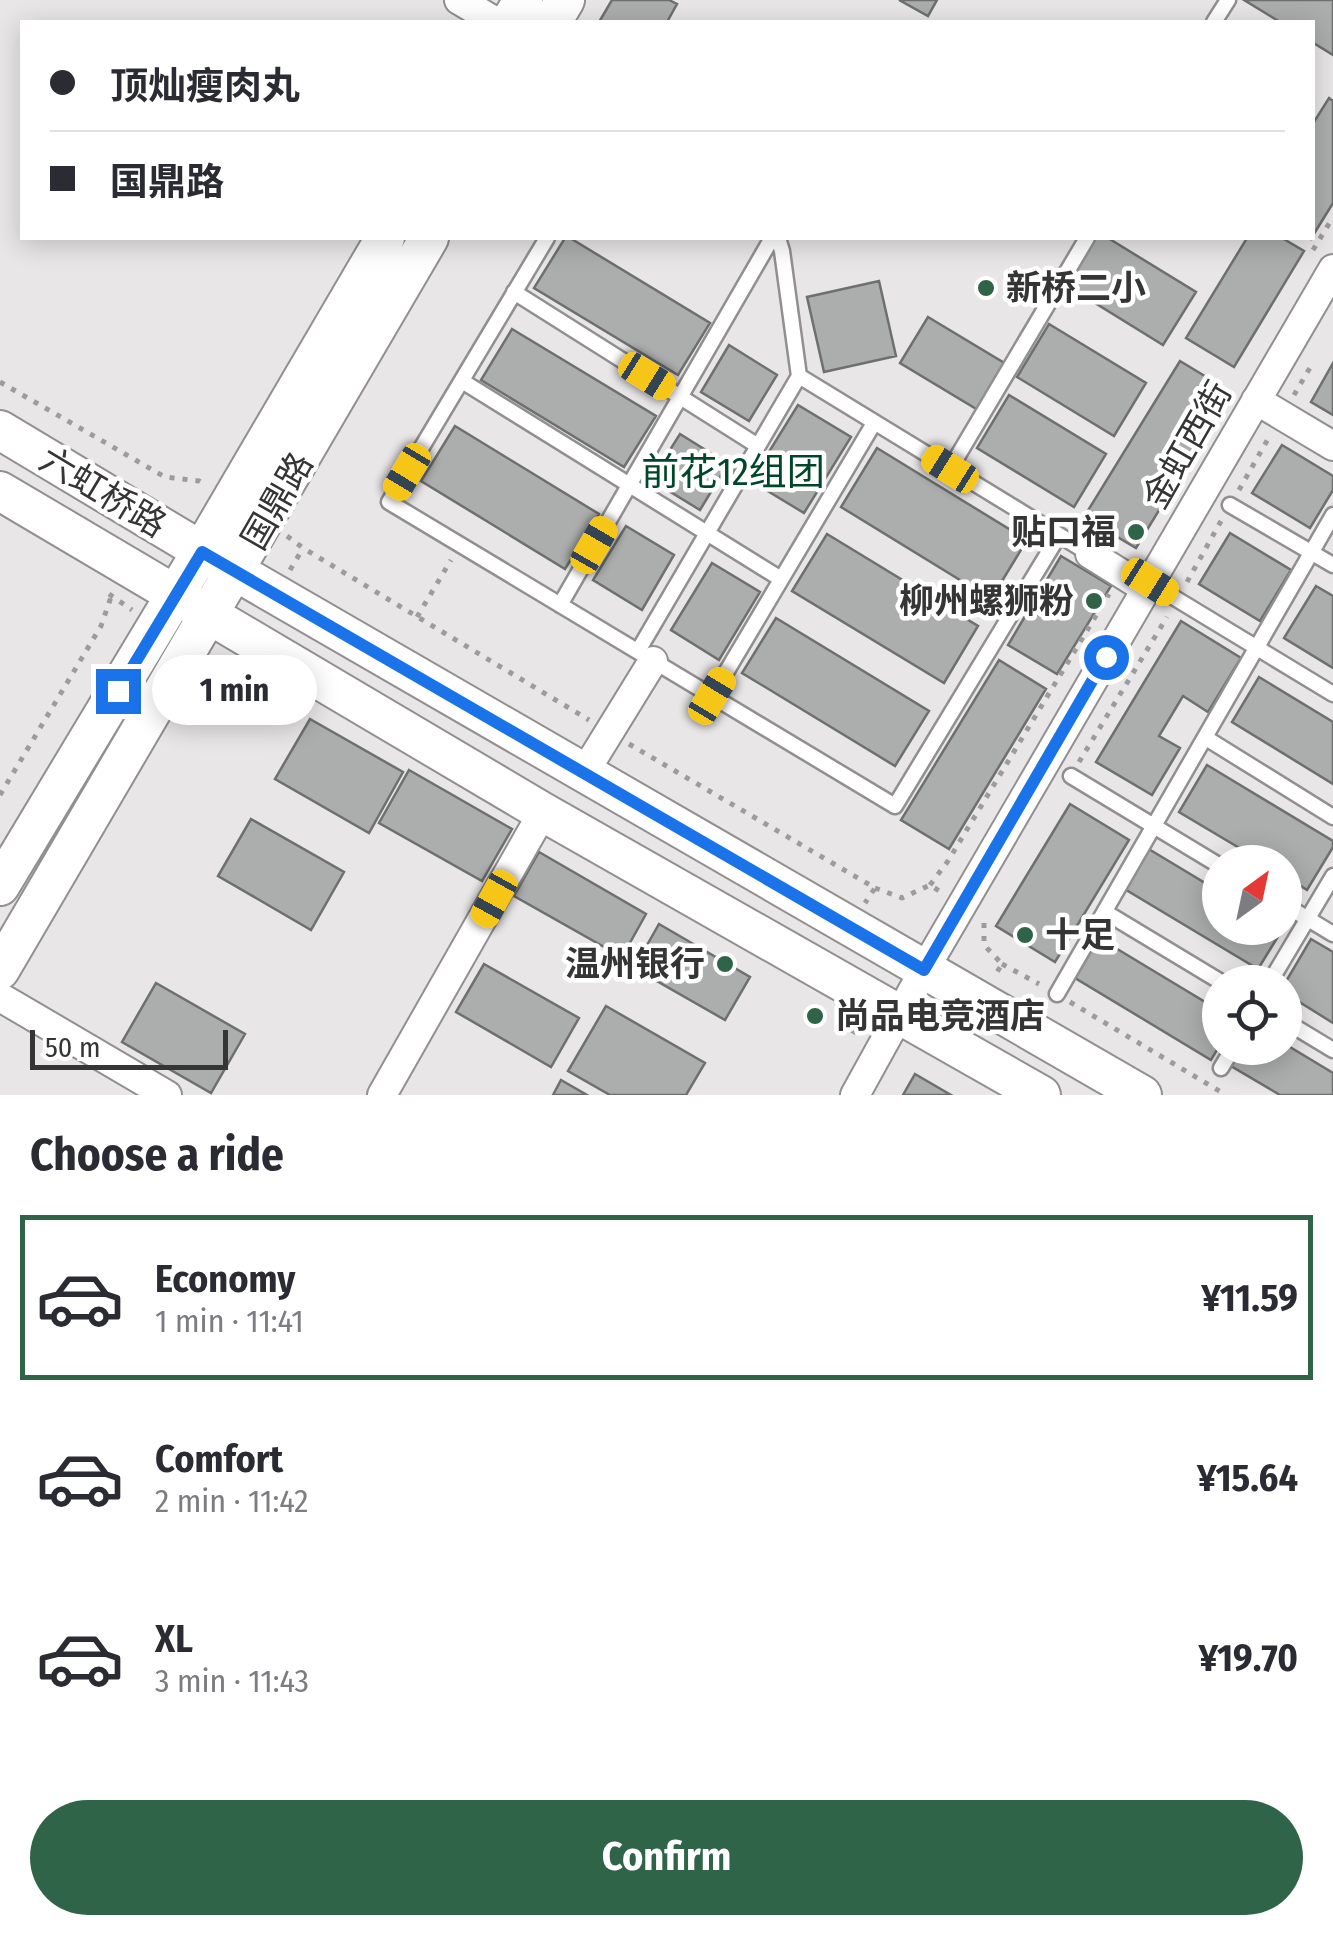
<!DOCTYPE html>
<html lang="en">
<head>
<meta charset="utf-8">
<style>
  :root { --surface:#fff; --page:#f7f7f7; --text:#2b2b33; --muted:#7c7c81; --line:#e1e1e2; --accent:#306449 }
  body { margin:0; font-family:"Fira Sans Condensed","Noto Sans SC",sans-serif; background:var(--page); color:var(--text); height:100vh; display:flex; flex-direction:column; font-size:38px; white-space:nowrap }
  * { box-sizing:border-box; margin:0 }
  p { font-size:32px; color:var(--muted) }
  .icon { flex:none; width:55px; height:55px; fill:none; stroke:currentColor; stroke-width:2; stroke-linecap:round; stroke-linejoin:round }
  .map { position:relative; height:1095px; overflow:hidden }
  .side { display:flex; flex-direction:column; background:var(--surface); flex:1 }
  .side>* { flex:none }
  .banner { position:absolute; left:20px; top:20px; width:1295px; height:220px; border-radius:0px; box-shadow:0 5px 25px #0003; display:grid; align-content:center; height:220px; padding:0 30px; background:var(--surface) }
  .needle { width:65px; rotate:33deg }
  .controls { position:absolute; left:1202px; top:845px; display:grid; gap:20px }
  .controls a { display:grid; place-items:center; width:100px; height:100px; border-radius:50%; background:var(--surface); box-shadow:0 5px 25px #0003; font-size:50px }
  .scale { position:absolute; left:30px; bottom:25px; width:198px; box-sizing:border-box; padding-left:10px; border:5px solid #363536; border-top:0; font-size:28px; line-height:35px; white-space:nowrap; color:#363536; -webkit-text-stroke:8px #fff; paint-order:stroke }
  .end { position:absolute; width:45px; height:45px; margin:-22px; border:12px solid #1a73e8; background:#fff; box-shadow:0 0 0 5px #fff }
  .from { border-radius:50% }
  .bubble { position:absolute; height:70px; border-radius:35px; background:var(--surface); box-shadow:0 5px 25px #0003; font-size:32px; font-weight:700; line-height:70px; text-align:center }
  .car { position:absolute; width:30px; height:60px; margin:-30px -15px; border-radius:12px; box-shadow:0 0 8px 2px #0007; background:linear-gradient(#f5c518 24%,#345 0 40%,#f5c518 0 76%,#345 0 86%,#f5c518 0) }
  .banner b { display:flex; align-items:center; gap:35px; height:95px; font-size:38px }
  .banner b+b { border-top:2px solid var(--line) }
  .banner i { width:25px; height:25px; background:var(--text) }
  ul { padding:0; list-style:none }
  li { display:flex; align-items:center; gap:30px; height:165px; margin:0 20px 15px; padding:0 10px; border:5px solid transparent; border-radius:0px }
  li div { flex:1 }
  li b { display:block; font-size:38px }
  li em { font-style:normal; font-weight:700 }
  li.selected { border-color:var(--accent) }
  li>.icon { width:90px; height:90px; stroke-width:1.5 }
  h2 { padding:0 30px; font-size:45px; line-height:120px }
  .cta { display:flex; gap:20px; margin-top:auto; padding:20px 30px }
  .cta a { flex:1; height:115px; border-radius:60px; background:var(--accent); color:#fff; font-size:40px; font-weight:700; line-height:115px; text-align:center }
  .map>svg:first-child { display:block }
  .building { fill:#abaeac; stroke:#6e706f; stroke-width:2.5 }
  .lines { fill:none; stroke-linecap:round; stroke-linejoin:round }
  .service-casing { stroke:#918f91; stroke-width:19 }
  .minor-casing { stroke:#918f91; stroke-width:32 }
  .secondary-casing { stroke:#918f91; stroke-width:42 }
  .path { stroke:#9d9b9d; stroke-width:5; stroke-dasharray:5 8; stroke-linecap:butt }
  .service { stroke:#fff; stroke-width:14 }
  .minor { stroke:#fff; stroke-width:28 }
  .secondary { stroke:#fff; stroke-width:38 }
  .route { stroke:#1a73e8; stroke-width:12 }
  .poi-dot { fill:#306449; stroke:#fff; stroke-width:4 }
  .labels { text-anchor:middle; stroke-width:9; stroke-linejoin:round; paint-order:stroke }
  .poi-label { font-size:35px; font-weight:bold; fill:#363536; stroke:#fff; text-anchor:start }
  .street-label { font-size:35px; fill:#363536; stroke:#fff }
  .neighbourhood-label { font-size:38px; fill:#00462a; stroke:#fff }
</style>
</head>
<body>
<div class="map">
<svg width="1333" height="1095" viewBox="0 0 1333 1095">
  <rect width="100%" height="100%" fill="#e9e6e8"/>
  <!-- building -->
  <path class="building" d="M612,0H669L677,4L667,22H599Z
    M899,0H937L928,16Z
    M1244,0H1333V55L1312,42V22H1280Z
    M1329,98L1333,101V203L1312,237V125Z
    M565,238H570L710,323L678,375L534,288Z
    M1096,238H1108L1196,292L1163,345L1066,285Z
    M1247,238H1282L1304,251L1234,367L1186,338Z
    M879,281L896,356L824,372L807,297Z
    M928,317L1006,364L978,410L900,363Z
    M1049,324L1146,383L1114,436L1017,377Z
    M512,329L656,416L624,467L481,380Z
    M729,345L777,375L749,421L701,392Z
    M1180,361L1231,392L1136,548L1084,517Z
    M1333,363V415L1311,402Z
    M1009,395L1106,454L1074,507L977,448Z
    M798,405L851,437L804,513L751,481Z
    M455,426L599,514L565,569L421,481Z
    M680,434L728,464L700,510L651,480Z
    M1282,445L1333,476V490L1310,528L1252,493Z
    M877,448L1027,540L991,599L841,507Z
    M626,526L674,555L642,610L593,580Z
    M1230,533L1291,570L1260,621L1199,584Z
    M827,534L978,626L944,683L792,591Z
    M1061,556L1111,586L1057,674L1008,645Z
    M712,563L760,592L719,660L671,630Z
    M1316,586L1333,596V668L1284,638Z
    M776,618L929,711L895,766L742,673Z
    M1181,621L1241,658L1208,712L1183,696L1159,736L1180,748L1152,795L1096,762Z
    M999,660L1046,689L949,849L901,820Z
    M1259,677L1333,722V784L1232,722Z
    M310,719L403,772L369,833L275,779Z
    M1207,765L1333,841V847L1307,890L1285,876V862H1263L1179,812Z
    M409,770L512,829L482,881L379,823Z
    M1070,804L1129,840L1055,962L996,926Z
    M251,819L344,872L311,930L218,876Z
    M1147,848L1220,892V928H1278L1282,930L1258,969L1123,888Z
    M539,852L646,914L622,957L514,896Z
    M659,924L750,977L725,1020L634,968Z
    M1099,938L1220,1011V1045L1211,1060L1075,978Z
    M1311,939L1333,952V1023L1285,993V983Z
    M484,964L579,1018L551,1067L456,1012Z
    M156,983L245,1034L211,1093L122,1042Z
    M606,1006L705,1063L686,1095H610L568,1071Z
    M1285,1044L1333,1073V1095H1280L1231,1066L1243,1048H1285Z
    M915,1074L951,1095H903Z
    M561,1080L587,1095H553Z"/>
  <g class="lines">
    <defs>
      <path id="service" d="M1214,22L1228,0
        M547,238L389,502L895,806L1059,535
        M778,238L782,251L799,376L1090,554
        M514,292L758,446
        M462,381L781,579
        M950,469L1087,238
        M1230,505L1333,565
        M1150,583L1333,694
        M560,605L772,238
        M638,651L799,376
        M712,696L874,423
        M1206,738L1333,817
        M1071,776L1220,866
        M1285,905L1333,934
        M1105,912L1221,982
        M1270,982L1333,876
        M1057,994L1333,515
        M1285,1021L1333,1050
        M1221,1068L1233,1048"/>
      <path id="minor" d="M459,0L496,22
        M1256,400L1333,446
        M1090,554L1146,589
        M584,773L653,661
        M0,997L167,1095
        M382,1095L543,812
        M855,1095L924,970L1333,269"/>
      <path id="secondary" d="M510,22L523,0
        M552,22L565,0
        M0,430L235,571L1142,1095
        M0,491L543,812L1041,1095
        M0,886L201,552L385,238
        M0,970L429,238"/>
    </defs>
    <!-- service casing -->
    <use href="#service" class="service-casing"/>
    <!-- minor casing -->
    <use href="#minor" class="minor-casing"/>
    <!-- secondary casing -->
    <use href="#secondary" class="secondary-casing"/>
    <!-- path -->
    <path class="path" d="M1313,250L1333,217
      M0,382L165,477L199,481L206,485
      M1294,395L1311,366
      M1239,490L1268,439
      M287,536L303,548L589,720
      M290,570L302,550
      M1187,582L1221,521
      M109,594L132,610
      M417,617L451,560
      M629,744L875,888L865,903
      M1079,762L1167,617
      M0,795L101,626L111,597
      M930,885L948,861L1109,594
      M875,888L902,898L930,885L941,892
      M984,923V945L1002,964L994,977
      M1002,964L1039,984
      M1070,1002L1226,1095
      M844,1020L851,1030L862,1036"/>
    <!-- service -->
    <use href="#service" class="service"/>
    <!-- minor -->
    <use href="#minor" class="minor"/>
    <!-- secondary -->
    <use href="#secondary" class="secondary"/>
  </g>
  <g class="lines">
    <!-- route -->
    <path class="route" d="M118,691L202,552L924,970L1106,657"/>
  </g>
  <!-- markers -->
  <g class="poi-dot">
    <circle cx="986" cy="288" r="10"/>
    <circle cx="1136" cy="532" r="10"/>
    <circle cx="1094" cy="601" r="10"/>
    <circle cx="1025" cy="935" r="10"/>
    <circle cx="725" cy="964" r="10"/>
    <circle cx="815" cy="1016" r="10"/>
  </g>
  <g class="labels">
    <!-- poi labels -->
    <g class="poi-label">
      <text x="1006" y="300">新桥二小</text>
      <text x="1116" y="544" text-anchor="end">贴口福</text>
      <text x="1074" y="613" text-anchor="end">柳州螺狮粉</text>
      <text x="1045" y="947">十足</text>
      <text x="705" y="976" text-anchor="end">温州银行</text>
      <text x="835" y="1028">尚品电竞酒店</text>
    </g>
    <!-- street labels -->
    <g class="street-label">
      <text transform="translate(1187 445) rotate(-60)" y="12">金虹西街</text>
      <text transform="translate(103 492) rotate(31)" y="12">六虹桥路</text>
      <text transform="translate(277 501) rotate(-60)" y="12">国鼎路</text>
    </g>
    <!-- neighbourhood labels -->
    <g class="neighbourhood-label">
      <text x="733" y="485">前花12组团</text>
    </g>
  </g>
</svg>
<div class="controls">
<a><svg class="needle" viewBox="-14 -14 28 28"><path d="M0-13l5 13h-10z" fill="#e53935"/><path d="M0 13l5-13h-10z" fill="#7c7c81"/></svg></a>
<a><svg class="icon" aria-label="locate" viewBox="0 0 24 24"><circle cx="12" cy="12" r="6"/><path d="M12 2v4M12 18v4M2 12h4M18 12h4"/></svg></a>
</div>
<div class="scale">50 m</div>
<i class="end from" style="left:1106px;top:657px"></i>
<i class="end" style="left:118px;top:691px"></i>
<div class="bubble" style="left:152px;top:655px;width:165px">1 min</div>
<i class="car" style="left:647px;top:376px;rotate:122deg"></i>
<i class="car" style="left:950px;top:469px;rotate:302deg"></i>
<i class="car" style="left:407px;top:472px;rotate:211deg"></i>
<i class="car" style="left:594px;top:545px;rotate:30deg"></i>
<i class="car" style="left:1150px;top:582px;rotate:122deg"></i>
<i class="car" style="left:712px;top:696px;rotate:31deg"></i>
<i class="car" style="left:494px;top:899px;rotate:209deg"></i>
<div class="banner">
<b><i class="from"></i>顶灿瘦肉丸</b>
<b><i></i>国鼎路</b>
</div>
</div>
<section class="side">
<h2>Choose a ride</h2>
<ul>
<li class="selected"><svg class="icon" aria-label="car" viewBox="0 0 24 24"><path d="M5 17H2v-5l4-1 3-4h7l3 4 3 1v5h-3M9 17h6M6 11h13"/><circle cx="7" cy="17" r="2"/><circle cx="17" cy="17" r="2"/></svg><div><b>Economy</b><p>1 min · 11:41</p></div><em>¥11.59</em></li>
<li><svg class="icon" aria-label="car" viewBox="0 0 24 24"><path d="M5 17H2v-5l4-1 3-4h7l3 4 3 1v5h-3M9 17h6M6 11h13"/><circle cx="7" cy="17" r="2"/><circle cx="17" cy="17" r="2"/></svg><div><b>Comfort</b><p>2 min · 11:42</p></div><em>¥15.64</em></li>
<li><svg class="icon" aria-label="car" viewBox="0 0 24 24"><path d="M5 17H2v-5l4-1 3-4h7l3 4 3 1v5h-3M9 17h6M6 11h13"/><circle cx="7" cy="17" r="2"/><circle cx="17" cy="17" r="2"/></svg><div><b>XL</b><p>3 min · 11:43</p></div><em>¥19.70</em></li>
</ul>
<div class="cta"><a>Confirm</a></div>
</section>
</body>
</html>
